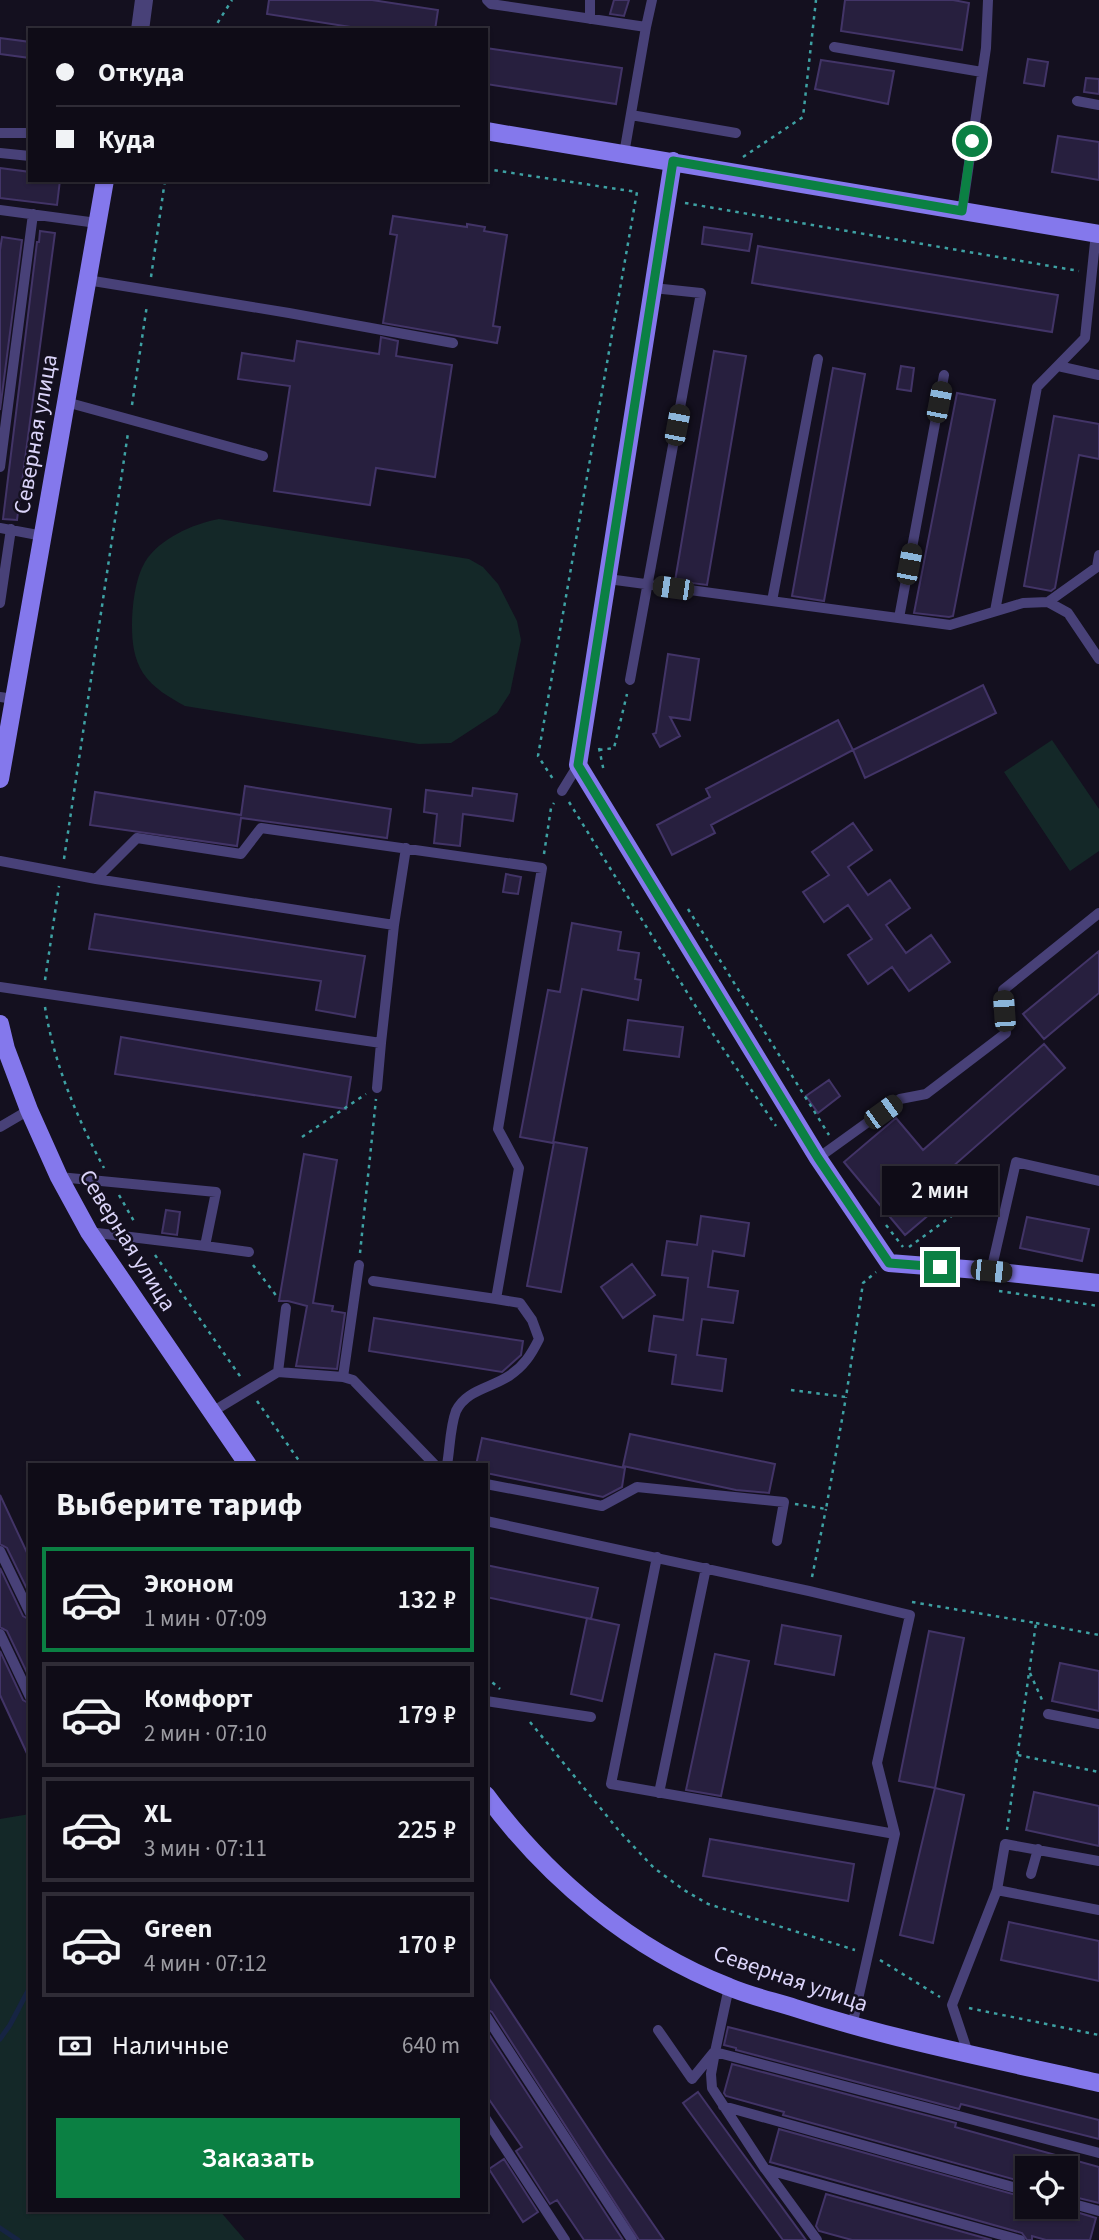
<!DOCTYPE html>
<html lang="ru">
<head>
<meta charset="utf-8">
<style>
  :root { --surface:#0f0c17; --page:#1d1a24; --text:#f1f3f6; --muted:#9b9ba1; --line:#2f2c36; --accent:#0b8043 }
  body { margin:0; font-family:"Source Sans 3",sans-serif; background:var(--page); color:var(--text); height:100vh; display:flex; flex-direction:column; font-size:26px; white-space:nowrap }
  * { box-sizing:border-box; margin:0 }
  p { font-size:23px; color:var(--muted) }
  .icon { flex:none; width:38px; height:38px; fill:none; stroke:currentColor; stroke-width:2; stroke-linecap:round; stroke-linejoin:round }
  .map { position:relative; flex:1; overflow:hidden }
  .sheet { position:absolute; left:28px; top:1463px; width:460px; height:749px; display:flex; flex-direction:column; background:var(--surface); border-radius:0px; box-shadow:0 2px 5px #0004,0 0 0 2px var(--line) }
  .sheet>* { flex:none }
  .banner { position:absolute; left:28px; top:28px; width:460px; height:154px; border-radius:0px; box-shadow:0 2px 5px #0004,0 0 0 2px var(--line); display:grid; align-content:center; height:154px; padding:0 28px; background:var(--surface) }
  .tools { position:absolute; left:1015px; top:2156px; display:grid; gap:14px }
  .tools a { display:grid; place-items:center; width:63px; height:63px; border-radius:0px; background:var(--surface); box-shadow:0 2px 5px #0004,0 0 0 2px var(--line); font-size:35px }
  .end { position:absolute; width:32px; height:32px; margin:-16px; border:9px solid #0b8043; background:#fff; box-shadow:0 0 0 4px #fff }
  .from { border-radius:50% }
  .bubble { position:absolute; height:49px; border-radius:0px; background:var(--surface); box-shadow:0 2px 5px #0004,0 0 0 2px var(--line); font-size:23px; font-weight:600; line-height:49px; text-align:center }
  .car { position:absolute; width:21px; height:42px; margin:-21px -10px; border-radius:9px; box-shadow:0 0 5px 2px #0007; background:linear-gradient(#222 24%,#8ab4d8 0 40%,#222 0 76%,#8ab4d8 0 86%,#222 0) }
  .banner b { display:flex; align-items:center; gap:24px; height:66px; font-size:26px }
  .banner b+b { border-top:2px solid var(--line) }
  .banner i { width:18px; height:18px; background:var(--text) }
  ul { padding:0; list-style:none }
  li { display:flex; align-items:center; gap:21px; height:105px; margin:0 14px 10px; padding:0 14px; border:4px solid var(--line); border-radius:0px }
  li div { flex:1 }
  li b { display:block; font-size:26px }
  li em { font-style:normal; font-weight:600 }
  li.current { border-color:var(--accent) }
  li>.icon { width:63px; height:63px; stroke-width:1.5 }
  h2 { padding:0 28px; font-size:32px; line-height:84px }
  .pay { display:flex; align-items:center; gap:18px; height:77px; padding:0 28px; font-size:26px }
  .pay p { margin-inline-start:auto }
  .primary-button { display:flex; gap:14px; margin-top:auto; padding:14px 28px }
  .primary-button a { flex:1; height:80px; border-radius:0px; background:var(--accent); color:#fff; font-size:28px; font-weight:600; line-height:80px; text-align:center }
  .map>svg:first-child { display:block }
  .green { fill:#142828 }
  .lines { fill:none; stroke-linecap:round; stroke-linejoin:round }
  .stream { stroke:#162443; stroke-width:5 }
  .building { fill:#271f3e; stroke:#423467; stroke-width:2 }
  .path { stroke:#3ea1a3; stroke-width:2.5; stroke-dasharray:3.5 5; stroke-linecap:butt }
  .lane { stroke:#484178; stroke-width:10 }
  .street { stroke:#484178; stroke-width:18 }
  .secondary { stroke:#8478ec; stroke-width:18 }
  .route { stroke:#0b8043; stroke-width:9 }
  .labels { text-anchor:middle; stroke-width:5; stroke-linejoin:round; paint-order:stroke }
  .street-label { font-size:23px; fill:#dbd4f9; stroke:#14101f }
</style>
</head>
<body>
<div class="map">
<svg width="1099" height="2240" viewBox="0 0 1099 2240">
  <rect width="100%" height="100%" fill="#14101f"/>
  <!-- green -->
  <path class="green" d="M219,519L469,559L483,567L498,584L517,621L521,640L510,693L497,713L451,743L419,744L185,706C169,697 154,689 143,673C134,659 132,642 132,626C132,606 135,579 145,562C160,538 193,524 219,519Z
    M1052,740L1099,809V851L1070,871L1004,772Z
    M30,1814V2210H219L245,2240H0V1819Z"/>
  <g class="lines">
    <!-- stream -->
    <path class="stream" d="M0,2039L10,2025L30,1987
      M0,2228L18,2240"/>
  </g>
  <!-- building -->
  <path class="building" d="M269,0H372L438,10L435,30H370L267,14Z
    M614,0H629L624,16L610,14Z
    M845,0H953L969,3L962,50L841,31Z
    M0,38L30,42V58L0,54Z
    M486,48L622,68L616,104L486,84Z
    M1028,59L1048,62L1044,86L1024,83Z
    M821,60L894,71L888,104L815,89Z
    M1086,78L1099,79V94L1084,92Z
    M1058,136L1099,142V180L1052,172Z
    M0,168L30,172V180H60L57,205L0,198Z
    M393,216L467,227V224L485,227L484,231L507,235L493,326L500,327L497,343L383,323L397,235L390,234Z
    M704,227L752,234L749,251L702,244Z
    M40,231L55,233L17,520L3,519L37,242H39Z
    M2,237L22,240L0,410V250Z
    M758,246L1058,295L1052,332L752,283Z
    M381,337L398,341L396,356L452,365L435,477L376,468L370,505L274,491L290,386L238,379L242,353L294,361L297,341L379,354Z
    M714,351L746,356L707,585L675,581Z
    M901,366L914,368L911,391L897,389Z
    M833,368L865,374L824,601L792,596Z
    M957,393L995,400L953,616L949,617L914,613Z
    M1054,416L1099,424V459L1079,455L1055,588L1051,591L1024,586Z
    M668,654L699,659L690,720L670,717L680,736L660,747L653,734L656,733Z
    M983,685L996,713L865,778L853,750Z
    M838,720L853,750L711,825L715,833L672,855L657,825L710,797L706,789Z
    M245,786L391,809L387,838L241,818L237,846L90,825L95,792L241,815Z
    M473,788L517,794L513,821L463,814L460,846L434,843L437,814L424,812L426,790L472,796Z
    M853,823L872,850L848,867L868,895L890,880L910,908L886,925L906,953L931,935L950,962L909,991L892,967L868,984L848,955L872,939L848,905L824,922L803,892L829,875L812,852Z
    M506,874L521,877L518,894L503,892Z
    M95,914L365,956L355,1017L316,1010L321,981L89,949Z
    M572,923L621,932L618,950L639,953L635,979L641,980L638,1000L582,989L553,1143L520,1137L548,990L560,992Z
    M1099,951V993L1044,1039L1023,1014Z
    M628,1020L683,1027L679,1057L624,1050Z
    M121,1037L351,1077L346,1109L115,1074Z
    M1044,1044L1065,1068L943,1175L957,1191L905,1235L844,1162L896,1118L923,1150Z
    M829,1080L840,1096L818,1113L806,1096Z
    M554,1142L587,1148L561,1292L527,1286Z
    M304,1154L337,1160L313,1303L333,1306L332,1311L345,1313L337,1369L296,1366L307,1306L288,1301H279Z
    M166,1210L180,1212L177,1235L162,1233Z
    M701,1216L749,1223L744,1256L713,1251L708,1287L738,1291L733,1323L702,1319L697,1355L726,1359L722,1391L672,1384L676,1355L649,1351L654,1316L683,1320L688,1278L662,1275L667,1241L697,1245Z
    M1027,1217L1089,1229L1082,1261L1020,1248Z
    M632,1264L655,1295L623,1318L601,1287Z
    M374,1318L523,1341L521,1355L502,1372L369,1351Z
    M630,1434L775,1464L769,1493L736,1490L623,1466Z
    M482,1438L625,1468L622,1487L603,1497L486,1473V1465H476Z
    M0,1495L30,1559V1595L7,1548L0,1544Z
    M486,1565L598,1588L591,1619L486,1597Z
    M0,1568L23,1616L30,1620V1679L7,1631L0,1627Z
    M587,1618L619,1625L602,1701L571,1694Z
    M782,1625L841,1636L834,1675L775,1664Z
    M929,1631L964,1638L935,1788L899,1781Z
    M0,1651L23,1700L30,1704V1760L0,1695Z
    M715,1654L749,1661L721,1796L686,1790Z
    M1060,1663L1099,1671V1711L1052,1701Z
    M935,1788L964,1795L933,1943L900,1935Z
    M1034,1792L1099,1806V1846L1026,1830Z
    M710,1839L854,1864L848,1901L703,1876Z
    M1009,1922L1099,1941V1981L1001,1960Z
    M486,1974L606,2156L664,2240H639L492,2012L486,2009Z
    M728,2027L1099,2120V2139L961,2104L959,2109L736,2050V2048L724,2045Z
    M486,2030L623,2240H584L557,2200L550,2204L516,2151L522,2147L486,2095Z
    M732,2064L956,2123L955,2127L1099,2167V2203L1066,2195V2168H1027V2183L783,2115L784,2112L726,2096L724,2093Z
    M698,2092L740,2150L806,2240H783L683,2103Z
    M779,2129L1027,2198V2207H1060L1096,2218L1090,2240H1046L1032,2236V2240H1027L1022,2233L770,2162Z
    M504,2159L538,2212L523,2222L489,2169Z
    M826,2194L992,2240H852L819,2231L816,2226Z"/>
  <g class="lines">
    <!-- path -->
    <path class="path" d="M213,30L232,0
      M743,157L803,117L816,0
      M486,169L637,192L538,756L553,779
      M685,203L1079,271
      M151,277L165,180
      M132,405L147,305
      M599,748L604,772
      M599,750L614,748L627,694
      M569,802L711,1031L776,1126
      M544,854L551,808L554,803
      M64,859L128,433
      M688,909L829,1135
      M45,980L59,886
      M45,1007C54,1064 77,1118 104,1168
      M302,1137L366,1094
      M119,1195L135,1223
      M886,1225L903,1247
      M909,1247L983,1193L957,1165
      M360,1253L376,1099
      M155,1255L242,1379
      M253,1265L278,1298
      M999,1291L1099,1306
      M791,1390L846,1397L863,1283L876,1272
      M257,1401L302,1465
      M795,1504L826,1509L846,1397
      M812,1577L826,1509
      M912,1602L1036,1623L1007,1830
      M1036,1623L1099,1635
      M1030,1673L1043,1702
      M486,1677L500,1689
      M530,1722L620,1832L654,1868L684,1890L708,1904L855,1950
      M1018,1755L1099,1772
      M880,1960L940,1997
      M969,2008L1099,2035"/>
    <!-- lane -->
    <path class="lane" d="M487,0L491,4L646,27L624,154
      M590,19V0
      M646,27L652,0
      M834,47L982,72
      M1077,101L1099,105
      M631,115L736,133
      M0,133H30
      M0,153L30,156
      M0,210L97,223
      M962,211L986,48L988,0
      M87,280L289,313L453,343
      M1058,366L1099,375
      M66,402L263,456
      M0,467L33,214
      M0,528L43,536
      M608,579L950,625L1023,603L1048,602L1068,613L1099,659
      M772,601L818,359
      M1048,602L1097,567L1099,555
      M0,603L11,529
      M995,611L1037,387L1085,338L1096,233
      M899,618L944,375
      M630,680L701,293L653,288
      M0,697L14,699
      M562,791L578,765
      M0,861L96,879L394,925L381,1043L0,987
      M96,879L137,838L241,854L261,828L542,868L498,1129L519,1168L496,1299L373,1281
      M394,925L406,848
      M377,1088L381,1043
      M0,1127L29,1110
      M818,1158L900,1099L926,1094L1006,1033L1003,990L1099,913
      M59,1177L216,1192L205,1246L249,1252
      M89,1232L205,1246
      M991,1271L1016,1162L1099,1181
      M278,1372L286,1308
      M343,1377L359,1265
      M212,1412L278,1372L343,1377L353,1380L435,1465
      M447,1465C450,1448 450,1427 456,1411C466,1390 491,1388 509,1376C524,1366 531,1355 539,1339L532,1320L520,1303L496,1299
      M486,1484L602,1506L637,1487L784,1502L777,1541
      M486,1521L809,1591L910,1615L877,1763L895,1834
      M0,1551L30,1613
      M657,1557L611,1784L895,1834L852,2026
      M0,1634L30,1697
      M486,1701L591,1717
      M1048,1714L1099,1724
      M659,1793L706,1568
      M1031,1874L1038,1849
      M997,1890L1099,1910
      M729,1987L715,2052L1099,2153
      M486,2016L632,2240
      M658,2030L692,2079L714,2052
      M715,2052L711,2074L712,2088L765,2169L1020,2240
      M968,2053L952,2005L997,1890L1005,1844L1099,1861
      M723,2106L1027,2191
      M486,2119L565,2240
      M766,2170L817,2240
      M1066,2202L1099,2211"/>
    <!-- street -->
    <path class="street" d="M140,30L144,0"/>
    <!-- secondary -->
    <path class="secondary" d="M486,131L1099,234
      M673,161L578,765L818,1158L889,1263L991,1271L1099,1283
      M0,779L105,180
      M0,1024L6,1049L29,1110L59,1177L89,1232L248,1465
      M486,1795C548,1879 632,1949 729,1987C750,1996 773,2001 795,2008C894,2040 997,2060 1099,2083"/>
  </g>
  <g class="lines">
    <!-- route -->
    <path class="route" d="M940,1267L889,1263L818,1158L578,765L673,161L962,211L972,141"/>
  </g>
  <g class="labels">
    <!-- street labels -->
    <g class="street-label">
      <text transform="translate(35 434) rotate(-80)" y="8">Северная улица</text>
      <text transform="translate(128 1240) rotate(58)" y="8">Северная улица</text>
      <text transform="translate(791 1978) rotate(19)" y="8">Северная улица</text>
    </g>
  </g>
</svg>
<div class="tools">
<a><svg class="icon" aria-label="locate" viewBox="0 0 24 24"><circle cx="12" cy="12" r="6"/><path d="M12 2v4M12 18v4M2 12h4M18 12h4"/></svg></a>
</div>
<i class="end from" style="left:972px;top:141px"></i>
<i class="end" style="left:940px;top:1267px"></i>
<div class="bubble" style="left:882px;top:1166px;width:116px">2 мин</div>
<i class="car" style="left:939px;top:402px;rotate:11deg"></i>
<i class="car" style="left:677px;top:425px;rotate:11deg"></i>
<i class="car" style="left:909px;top:564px;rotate:11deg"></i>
<i class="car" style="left:673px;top:588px;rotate:278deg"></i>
<i class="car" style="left:1004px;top:1011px;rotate:356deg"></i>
<i class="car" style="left:883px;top:1112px;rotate:54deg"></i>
<i class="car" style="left:991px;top:1271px;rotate:96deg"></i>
<div class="banner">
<b><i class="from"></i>Откуда</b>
<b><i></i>Куда</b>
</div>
<section class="sheet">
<h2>Выберите тариф</h2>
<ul>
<li class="current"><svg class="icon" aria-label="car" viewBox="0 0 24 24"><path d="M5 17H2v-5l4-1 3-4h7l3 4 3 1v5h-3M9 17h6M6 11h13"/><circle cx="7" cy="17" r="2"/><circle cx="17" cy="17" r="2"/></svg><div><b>Эконом</b><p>1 мин · 07:09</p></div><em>132 ₽</em></li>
<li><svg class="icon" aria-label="car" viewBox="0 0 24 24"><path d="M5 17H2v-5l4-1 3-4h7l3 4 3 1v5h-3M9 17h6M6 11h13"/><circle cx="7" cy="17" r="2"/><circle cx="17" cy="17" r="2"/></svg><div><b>Комфорт</b><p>2 мин · 07:10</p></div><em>179 ₽</em></li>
<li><svg class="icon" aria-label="car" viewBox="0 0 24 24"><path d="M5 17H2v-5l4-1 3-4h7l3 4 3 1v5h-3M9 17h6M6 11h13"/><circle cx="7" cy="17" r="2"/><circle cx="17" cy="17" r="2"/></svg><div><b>XL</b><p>3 мин · 07:11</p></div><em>225 ₽</em></li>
<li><svg class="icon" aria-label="car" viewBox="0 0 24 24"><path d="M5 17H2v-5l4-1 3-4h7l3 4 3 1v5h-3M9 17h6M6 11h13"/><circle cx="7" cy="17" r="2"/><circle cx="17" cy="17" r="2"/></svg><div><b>Green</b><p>4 мин · 07:12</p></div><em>170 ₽</em></li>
</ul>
<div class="pay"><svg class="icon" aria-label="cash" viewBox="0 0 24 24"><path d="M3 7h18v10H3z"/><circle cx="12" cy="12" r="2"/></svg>Наличные<p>640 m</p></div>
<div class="primary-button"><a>Заказать</a></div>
</section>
</div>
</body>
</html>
